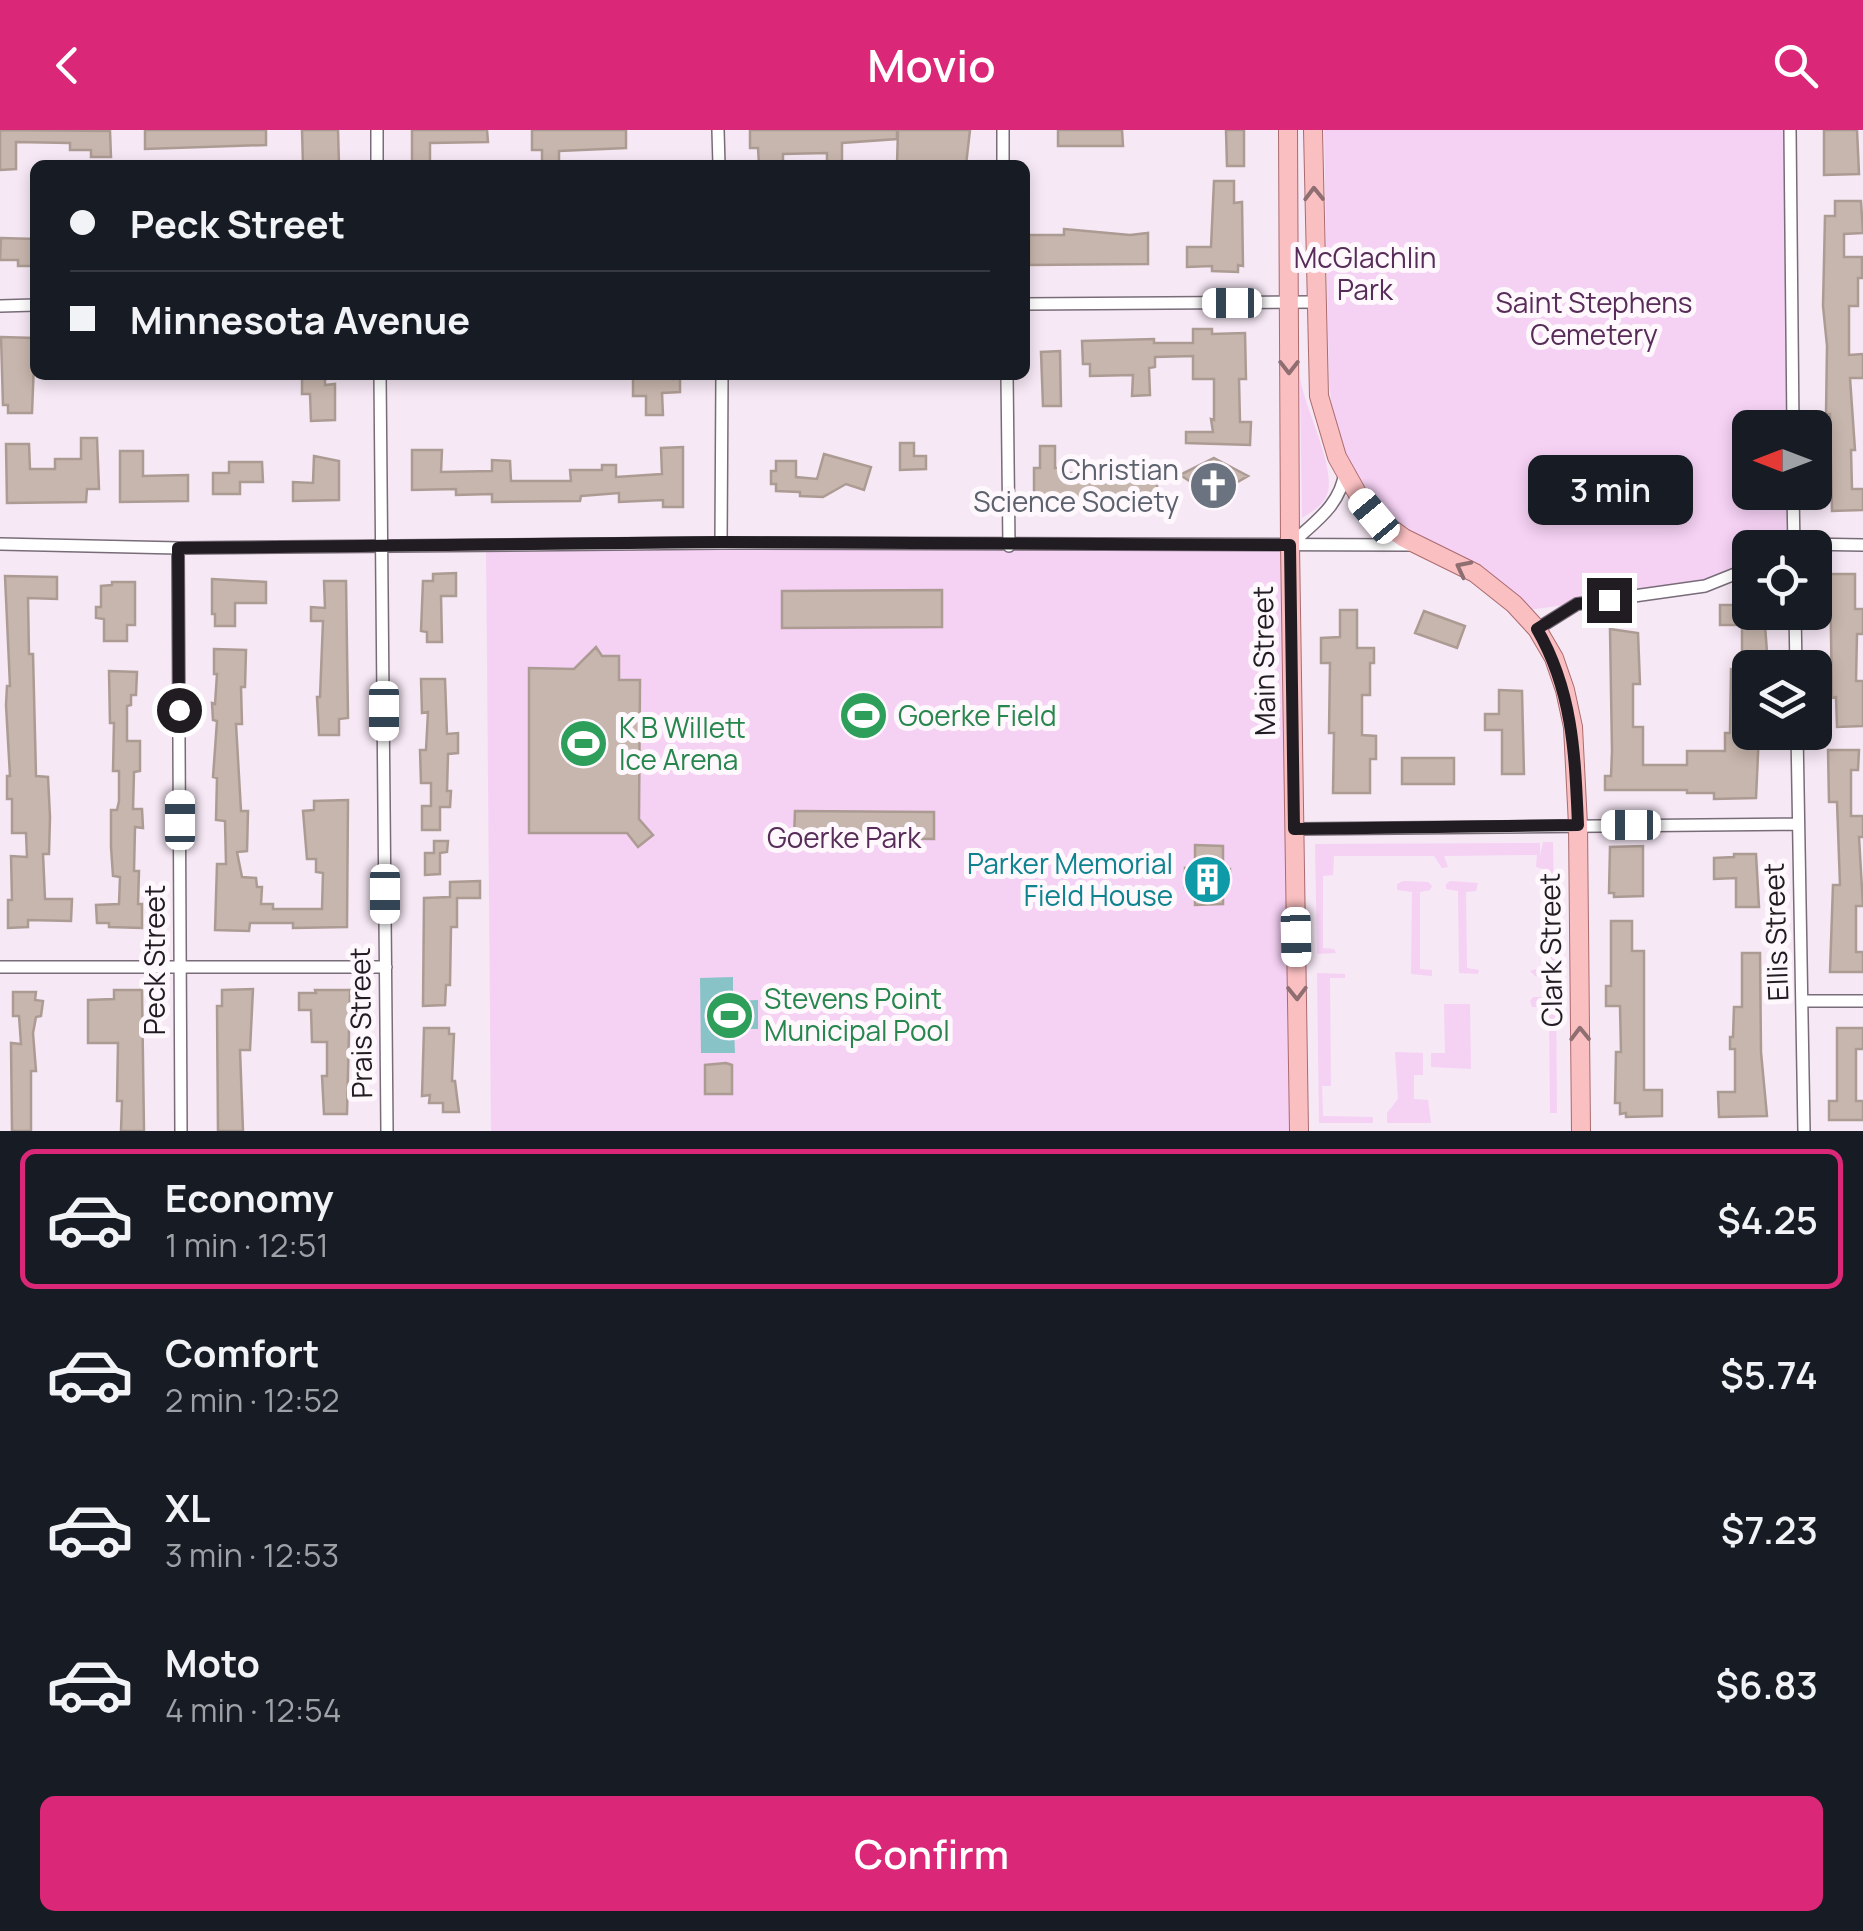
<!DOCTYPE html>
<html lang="en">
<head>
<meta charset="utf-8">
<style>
  :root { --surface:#171b24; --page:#242831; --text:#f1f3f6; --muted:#9ea1a6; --line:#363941; --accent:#db2777 }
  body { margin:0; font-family:Manrope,sans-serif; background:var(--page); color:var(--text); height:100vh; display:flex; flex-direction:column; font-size:38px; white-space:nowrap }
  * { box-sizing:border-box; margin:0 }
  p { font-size:32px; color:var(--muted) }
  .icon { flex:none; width:55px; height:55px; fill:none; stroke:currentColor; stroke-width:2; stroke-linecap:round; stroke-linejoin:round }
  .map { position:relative; height:1001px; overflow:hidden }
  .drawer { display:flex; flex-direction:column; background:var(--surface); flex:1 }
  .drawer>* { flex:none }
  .hud { position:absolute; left:30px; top:30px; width:1000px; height:220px; border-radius:15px; box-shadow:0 5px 15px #0003; display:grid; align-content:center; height:220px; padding:0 40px; background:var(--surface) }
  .needle { width:65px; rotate:270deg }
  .controls { position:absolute; left:1732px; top:280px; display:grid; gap:20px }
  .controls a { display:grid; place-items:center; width:100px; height:100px; border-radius:15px; background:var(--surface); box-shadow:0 5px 15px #0003; font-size:50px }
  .end { position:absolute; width:45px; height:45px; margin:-22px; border:12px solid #211c21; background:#fff; box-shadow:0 0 0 5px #fff }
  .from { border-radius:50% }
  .bubble { position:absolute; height:70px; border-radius:15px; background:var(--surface); box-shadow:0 5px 15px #0003; font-size:32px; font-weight:600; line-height:70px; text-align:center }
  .car { position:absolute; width:30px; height:60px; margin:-30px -15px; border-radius:12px; box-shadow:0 0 8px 2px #0007; background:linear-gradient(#fff 24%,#345 0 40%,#fff 0 76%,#345 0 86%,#fff 0) }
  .hud b { display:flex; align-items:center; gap:35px; height:95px; font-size:38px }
  .hud b+b { border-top:2px solid var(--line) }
  .hud i { width:25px; height:25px; background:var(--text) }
  ul { padding:18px 0 0; list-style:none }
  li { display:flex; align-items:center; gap:30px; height:140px; margin:0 20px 15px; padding:0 20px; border:5px solid transparent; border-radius:15px }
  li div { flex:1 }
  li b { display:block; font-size:38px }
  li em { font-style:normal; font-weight:600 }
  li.selected { border-color:var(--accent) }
  li>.icon { width:90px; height:90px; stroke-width:1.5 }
  .button { display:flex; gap:20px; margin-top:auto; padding:20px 40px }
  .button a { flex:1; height:115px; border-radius:15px; background:var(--accent); color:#fff; font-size:40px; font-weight:600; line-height:115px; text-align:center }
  header { display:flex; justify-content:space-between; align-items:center; height:130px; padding:0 40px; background:var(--accent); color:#fff; font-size:45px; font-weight:600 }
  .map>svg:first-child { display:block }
  .green { fill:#f5d1f4 }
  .water { fill:#88c3c8 }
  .building { fill:#c7b6ad; stroke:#ac9b93; stroke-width:2.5 }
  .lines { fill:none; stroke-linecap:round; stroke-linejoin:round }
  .minor-casing { stroke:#786c78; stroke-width:14 }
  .primary-casing { stroke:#ab6b6e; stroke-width:20 }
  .minor { stroke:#fff; stroke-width:11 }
  .primary { stroke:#fabfc1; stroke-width:18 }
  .oneway { stroke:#8e6e71 }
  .route { stroke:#211c21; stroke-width:12 }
  .labels { text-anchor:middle; stroke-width:10; stroke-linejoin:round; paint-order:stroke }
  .park-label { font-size:28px; fill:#572c58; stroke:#fef8fd }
  .worship-label { font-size:28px; fill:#5b616d; stroke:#fef8fd; text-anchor:end }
  .street-label { font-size:28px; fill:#211c21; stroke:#fef8fd }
  .leisure-label { font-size:28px; fill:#27864d; stroke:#fef8fd; text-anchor:start }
  .culture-label { font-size:28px; fill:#0d838f; stroke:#fef8fd; text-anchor:end }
</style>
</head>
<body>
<header><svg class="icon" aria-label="back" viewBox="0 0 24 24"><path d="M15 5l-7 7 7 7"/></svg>Movio<svg class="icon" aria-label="search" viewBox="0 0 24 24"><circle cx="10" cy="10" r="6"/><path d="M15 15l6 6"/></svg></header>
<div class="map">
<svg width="1863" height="1001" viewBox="0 0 1863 1001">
  <rect width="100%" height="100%" fill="#f6e8f5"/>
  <!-- green -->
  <path class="green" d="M1324,0H1789L1790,297L1750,298V362L1790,363V417L1750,418V437L1704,455L1529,480L1437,422L1387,382L1360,350L1347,327L1333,290L1329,251Z
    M1300,246C1303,277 1339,341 1326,367C1321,377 1311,382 1302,388Z
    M1290,415L1299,1001H491L486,416Z
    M1543,712H1553L1555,846H1535L1530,841L1545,836L1543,739L1536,737L1537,725L1444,726L1448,737L1442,738L1434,726H1334L1333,745L1323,746V818L1334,819L1336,823L1317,824L1315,714L1540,713V726Z
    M1403,751L1428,752L1432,756L1430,760L1420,762V839L1432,840V846L1411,844L1412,762L1397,760V754Z
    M1450,751L1478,753L1476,761L1466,762L1467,838L1479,840L1478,844L1459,843L1458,761L1446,759V754Z
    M1317,843L1345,844V848H1330L1331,956H1322L1323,986L1373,987V993H1319Z
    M1533,867H1556L1557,983H1550L1549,878L1532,877L1530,871Z
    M1444,874H1470L1471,939L1431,937V923H1445Z
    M1395,922L1423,923V945H1414V969L1428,970L1431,993H1387V983L1398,969Z"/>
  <!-- water -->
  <path class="water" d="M733,847V871L758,870V899H734L735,923H701L700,848Z"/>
  <!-- building -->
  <path class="building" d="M0,0L110,1L111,27H91V20H70V13L16,12V39L0,40Z
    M145,0H266V15L145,19Z
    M302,0H338L339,35H303Z
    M412,0H487L488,12L430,13V35H412Z
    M532,0H626V18L559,21V35H542V20H532Z
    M750,0H897V9L842,13V35H827V23L783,24V35H759L758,18H750Z
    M898,0H970L966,35H897Z
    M1058,0H1122L1123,16H1058Z
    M1226,0H1244V36H1227Z
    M1824,0H1857L1859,44L1824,45Z
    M1214,51H1234V73L1242,72L1243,136L1238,135V142L1212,141V136L1187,137V117H1211Z
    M1835,71H1861L1863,103L1844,104V127H1862V148H1858V176H1849V225L1863,224V248H1850L1855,320H1851L1852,359H1863V380L1832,381L1830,284H1826L1827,216L1823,176L1825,86H1835Z
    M1064,99L1130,105L1148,103V134L1029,135V105H1064Z
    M1,108L35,109V136H18V130H0Z
    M1193,199H1212V204L1245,203L1246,249H1239L1240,292H1251L1250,315L1186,313V302H1213L1211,289L1214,290V249H1193V226L1155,227V237L1149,238L1150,265L1132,266L1133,245L1090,246V234H1083L1082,211L1154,209V213H1193Z
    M1,207L35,208L32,283H8V275H3Z
    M1060,221L1061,276H1043L1041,222Z
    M302,245H325V255L335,254V290L311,291L310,264H302Z
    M633,245H673V249L680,248V262L662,263L663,285H646V266H633Z
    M81,308H97L99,359H87L86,372L7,373L6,314H29L30,339H55V329H81Z
    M900,313H914V326H926V339L900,340Z
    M1040,316H1055V338H1061V343H1157V367L1090,365V372L1034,373V338H1040Z
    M683,317V377H663V370L619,372V363L581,366L580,371L492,372V364L456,365V359L412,360V320H442L441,342L492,341V330L510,331L511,351H571L570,340H602V335H616V347L662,344L661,318Z
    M120,321H143V346L188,345V371L120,372Z
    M824,324L871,337L864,360L846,354L823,367L800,366V362L776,361V354H771V341H776V331H796V347L817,349Z
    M314,326L339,331V370L293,371V352L313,353Z
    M1214,328L1248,346L1213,366L1180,345Z
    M229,332H262L263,352H240V364H213V343H229Z
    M456,443V466H441L442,512H427V502L421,501L423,451H433V444Z
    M1830,444H1855V479H1863V504H1857L1856,551H1863V596L1837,597L1836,567L1832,568Z
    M5,446L57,447V469L28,468L29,524H33L36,646L48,647L50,687L49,724H43L45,769H72L71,791L28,790V797L8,798V770H12L11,726L27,727L26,703H12V669H7V646H10L6,575L7,556H10Z
    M212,449L266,452V473H235V496H215V484H212Z
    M324,451H346L348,588L339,589V605H319L317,567H320L323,491H311V477L325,478Z
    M112,452H135V495H127V511H104V489L96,488V477H101V456L112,455Z
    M942,460V497L782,498V461Z
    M1738,467H1750V482H1764L1767,522H1742V495H1720V475H1737Z
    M1340,480H1357V518H1374V533H1370V565H1362V605L1376,606V629H1370V663H1333L1334,603H1329L1330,533H1321V508L1340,507Z
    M1424,481L1465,496L1457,518L1415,503Z
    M1610,499L1638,503L1640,554H1633V597H1643V635H1687V621H1725V603H1730L1731,539H1750V603H1759L1756,668L1714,669V663H1687V660H1605V646H1611L1612,621Z
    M596,517L602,526H619V550H640L639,689L653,705L638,717L627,703H529V538L574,539Z
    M214,519L246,520L245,557H241L242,594H236L241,681H248L247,721L237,722L242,747L256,748L257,757H262L261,774H273V779H322L323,743L316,742V729H307L303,681L314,680V671L348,670L347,797L293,798V793H250L249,801L215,800L217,734H226L225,691L216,690L217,648L213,647L217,591L213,590L212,573L215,574L217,544H214Z
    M109,541L137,542L136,565H131V575L127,576V611H140V641L134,642L133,679H142L143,698L135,697L134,741H139L138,774H142V798L109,797V793H97L96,775L119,774L120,747L113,746L111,717V680H117L119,671V641H113L114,593H110Z
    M421,549H445L447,604L458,603V623L448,624L447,661H451L450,677H440V700H422V676H431V653H421L420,620H426L428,582L422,583Z
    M1499,560L1522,561L1524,644H1502V600H1485V584H1499Z
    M1828,620H1859L1858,640H1851V686H1863V707H1859L1863,776H1856V822H1863V842H1830L1833,755H1840L1837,672H1829Z
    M1402,628H1454V654H1402Z
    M795,681L934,682V709L794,708Z
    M434,711H448L447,722L440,723V744L425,745V723H434Z
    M1195,715L1223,716V739H1230V756H1223V774L1195,775V758H1185V738L1195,737Z
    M1643,716V766L1614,767V763H1609L1610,717Z
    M1734,724H1756L1759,777H1736V748L1714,749V728L1734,727Z
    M480,751V768H457V797H451L450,855H446L445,875L423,876L424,768L450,767V752Z
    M1611,791H1632V821H1644V960H1662V986L1626,987V983L1620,984V973H1615L1616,922H1621L1620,876H1606V856H1611Z
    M1742,823H1760L1761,922L1767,986L1719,987L1718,962H1735V919H1730V907H1733L1734,877H1742Z
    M253,859L250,920H240L243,1001H218L217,876H222V860Z
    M114,860H142L144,1001H121L122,971H117L118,913H88V870L114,869Z
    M315,860H350L347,984H324L322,946H327V912H312L311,880H299V863H316Z
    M13,862H36L35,870L43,871L41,886L36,887L33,903L36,941H31V1001H12L11,913L21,914L19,886H13Z
    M424,898H449V904H454L452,951H455L459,982H443V973H429L430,965L422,966Z
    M1837,898H1863V919H1856V971H1863V990H1829V971H1837Z
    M726,933L732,935V964H705V935Z"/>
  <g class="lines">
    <defs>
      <path id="minor" d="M377,0V35
        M718,0L719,35
        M1003,0V35
        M1790,0L1793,298
        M1025,174L1316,172
        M0,176L35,175
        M380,245L387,1001
        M1007,245L1009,416
        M1793,362L1794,418
        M721,413L722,245
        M0,414L178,418L721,413L1411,415
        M1290,415C1313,393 1341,376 1345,341
        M178,418L181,1001
        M1794,418L1803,414L1863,415
        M1795,482L1796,538
        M1537,499L1577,474L1705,456L1750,438
        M1797,602L1804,1001
        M1294,699L1798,694
        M0,837H386
        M1803,871H1863"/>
      <path id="primary" d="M1288,0L1290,415L1299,1001
        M1313,0L1319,266L1337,327L1361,370L1374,386L1404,408L1475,443L1514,474L1537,499L1554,528L1565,560L1573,597L1578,695L1581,1001"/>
    </defs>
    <!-- minor casing -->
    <use href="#minor" class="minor-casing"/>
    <!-- primary casing -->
    <use href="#primary" class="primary-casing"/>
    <!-- minor -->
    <use href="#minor" class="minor"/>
    <!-- primary -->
    <use href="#primary" class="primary"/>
  </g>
  <!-- one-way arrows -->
  <defs><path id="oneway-chevron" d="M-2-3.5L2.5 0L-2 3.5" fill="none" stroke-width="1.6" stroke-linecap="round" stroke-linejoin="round" transform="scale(2.5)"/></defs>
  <g class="oneway">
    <use href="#oneway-chevron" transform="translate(1314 64) rotate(-91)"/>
    <use href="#oneway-chevron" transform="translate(1289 237) rotate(90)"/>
    <use href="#oneway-chevron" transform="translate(1463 438) rotate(-153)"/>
    <use href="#oneway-chevron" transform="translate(1297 863) rotate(89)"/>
    <use href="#oneway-chevron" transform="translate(1580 904) rotate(-91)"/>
  </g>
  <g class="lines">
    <!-- route -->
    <path class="route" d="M179,580L178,418L722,412L1290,415L1294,699L1578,695C1575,625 1573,561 1537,499L1577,474L1609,470"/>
  </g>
  <!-- icons -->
  <defs>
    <symbol id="church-disc" viewBox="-11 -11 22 22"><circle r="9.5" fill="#6b7280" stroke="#fef8fd"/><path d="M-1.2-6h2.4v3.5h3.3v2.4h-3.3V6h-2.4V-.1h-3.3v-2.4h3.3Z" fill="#fff"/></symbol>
    <symbol id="stadium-disc" viewBox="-11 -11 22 22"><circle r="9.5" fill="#2e9e5b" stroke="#fef8fd"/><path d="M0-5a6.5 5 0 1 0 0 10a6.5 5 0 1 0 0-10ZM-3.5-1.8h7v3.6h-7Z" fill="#fff"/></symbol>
    <symbol id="building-disc" viewBox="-11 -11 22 22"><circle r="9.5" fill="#0f9aa8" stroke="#fef8fd"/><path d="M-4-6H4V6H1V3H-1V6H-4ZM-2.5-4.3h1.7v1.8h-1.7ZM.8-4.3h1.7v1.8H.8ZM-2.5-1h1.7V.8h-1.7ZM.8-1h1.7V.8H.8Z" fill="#fff"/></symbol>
  </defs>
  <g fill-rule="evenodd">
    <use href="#church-disc" x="1186" y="328" width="55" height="55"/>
    <use href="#stadium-disc" x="836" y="558" width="55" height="55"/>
    <use href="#stadium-disc" x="556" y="586" width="55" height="55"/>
    <use href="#building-disc" x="1180" y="722" width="55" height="55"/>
    <use href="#stadium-disc" x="702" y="858" width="55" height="55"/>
  </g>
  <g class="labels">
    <!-- park labels -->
    <g class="park-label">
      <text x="1365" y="138">McGlachlin<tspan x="1365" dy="32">Park</tspan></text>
      <text x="1594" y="183">Saint Stephens<tspan x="1594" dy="32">Cemetery</tspan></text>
      <text x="844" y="718">Goerke Park</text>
    </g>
    <!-- worship labels -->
    <g class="worship-label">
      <text x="1179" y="350">Christian<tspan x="1179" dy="32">Science Society</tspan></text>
    </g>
    <!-- street labels -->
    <g class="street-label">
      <text transform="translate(1264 531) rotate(-91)" y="10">Main Street</text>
      <text transform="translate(1776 802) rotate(-92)" y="10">Ellis Street</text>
      <text transform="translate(1551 820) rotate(-91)" y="10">Clark Street</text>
      <text transform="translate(155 830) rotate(-90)" y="10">Peck Street</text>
      <text transform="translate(361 893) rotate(-91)" y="10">Prais Street</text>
    </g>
    <!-- leisure labels -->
    <g class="leisure-label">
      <text x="898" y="596">Goerke Field</text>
      <text x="619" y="608">K B Willett<tspan x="619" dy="32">Ice Arena</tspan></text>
      <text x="764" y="879">Stevens Point<tspan x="764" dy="32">Municipal Pool</tspan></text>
    </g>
    <!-- culture labels -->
    <g class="culture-label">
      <text x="1173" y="744">Parker Memorial<tspan x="1173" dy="32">Field House</tspan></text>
    </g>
  </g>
</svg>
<div class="controls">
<a><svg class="needle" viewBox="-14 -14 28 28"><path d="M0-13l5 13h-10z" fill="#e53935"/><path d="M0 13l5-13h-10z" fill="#9ea1a6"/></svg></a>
<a><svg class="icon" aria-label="locate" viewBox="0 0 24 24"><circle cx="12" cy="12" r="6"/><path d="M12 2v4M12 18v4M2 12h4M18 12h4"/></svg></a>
<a><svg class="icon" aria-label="layers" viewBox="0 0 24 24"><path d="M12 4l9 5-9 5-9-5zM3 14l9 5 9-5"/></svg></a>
</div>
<i class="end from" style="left:179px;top:580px"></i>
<i class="end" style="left:1609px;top:470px"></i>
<div class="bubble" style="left:1528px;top:325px;width:165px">3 min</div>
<i class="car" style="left:1232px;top:173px;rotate:270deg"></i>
<i class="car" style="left:1374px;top:386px;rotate:320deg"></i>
<i class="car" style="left:384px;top:581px;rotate:180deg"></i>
<i class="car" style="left:180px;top:690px;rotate:0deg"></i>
<i class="car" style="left:1631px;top:695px;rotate:270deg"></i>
<i class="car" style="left:385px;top:764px;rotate:180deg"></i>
<i class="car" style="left:1296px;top:807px;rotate:179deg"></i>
<div class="hud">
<b><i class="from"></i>Peck Street</b>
<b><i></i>Minnesota Avenue</b>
</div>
</div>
<section class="drawer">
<ul>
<li class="selected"><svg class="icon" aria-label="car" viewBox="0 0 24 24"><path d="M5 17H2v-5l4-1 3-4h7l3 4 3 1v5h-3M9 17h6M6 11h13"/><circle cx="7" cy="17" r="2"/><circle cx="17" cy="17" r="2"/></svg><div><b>Economy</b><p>1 min · 12:51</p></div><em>$4.25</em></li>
<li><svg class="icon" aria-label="car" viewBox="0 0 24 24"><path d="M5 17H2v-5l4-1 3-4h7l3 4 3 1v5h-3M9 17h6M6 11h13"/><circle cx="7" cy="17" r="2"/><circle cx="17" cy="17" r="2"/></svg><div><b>Comfort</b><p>2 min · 12:52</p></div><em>$5.74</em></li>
<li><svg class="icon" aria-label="car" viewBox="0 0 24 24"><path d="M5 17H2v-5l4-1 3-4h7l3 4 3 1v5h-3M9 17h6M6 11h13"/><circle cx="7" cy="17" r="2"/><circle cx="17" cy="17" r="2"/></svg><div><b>XL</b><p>3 min · 12:53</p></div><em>$7.23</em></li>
<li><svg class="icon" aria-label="car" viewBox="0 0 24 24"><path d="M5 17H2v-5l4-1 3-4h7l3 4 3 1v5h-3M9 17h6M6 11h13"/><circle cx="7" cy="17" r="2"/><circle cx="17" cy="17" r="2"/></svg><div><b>Moto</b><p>4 min · 12:54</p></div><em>$6.83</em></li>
</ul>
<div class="button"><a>Confirm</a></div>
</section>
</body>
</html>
